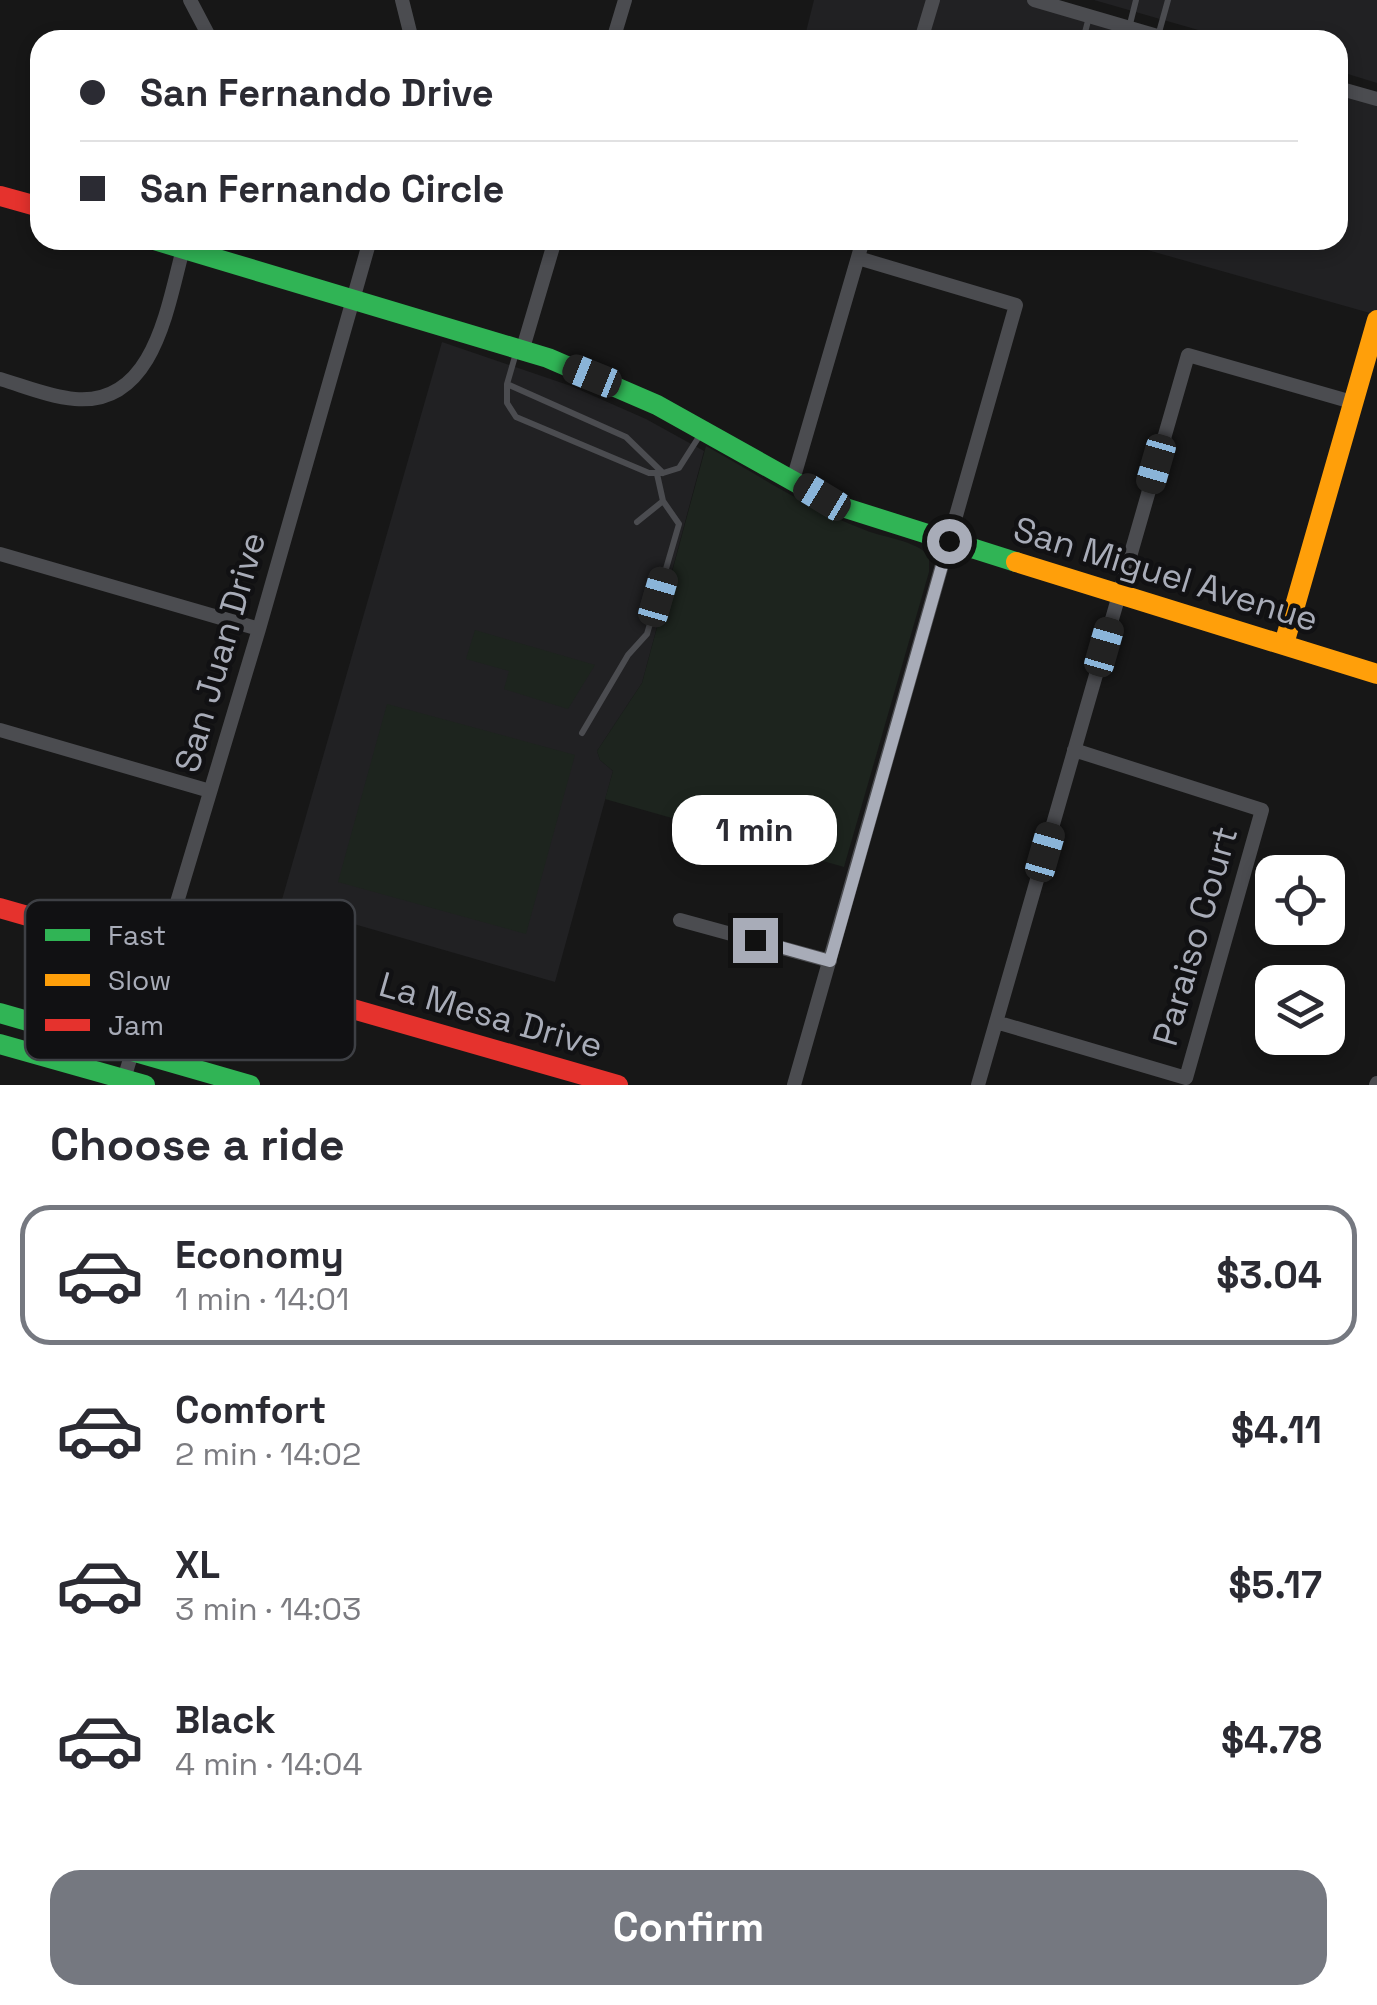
<!DOCTYPE html>
<html lang="en">
<head>
<meta charset="utf-8">
<style>
  :root { --surface:#fff; --page:#f2f2f3; --text:#2b2b33; --muted:#7c7c81; --line:#e1e1e2; --accent:#757880 }
  body { margin:0; font-family:"Space Grotesk",sans-serif; background:var(--page); color:var(--text); height:100vh; display:flex; flex-direction:column; font-size:38px; white-space:nowrap }
  * { box-sizing:border-box; margin:0 }
  p { font-size:32px; color:var(--muted) }
  .icon { flex:none; width:55px; height:55px; fill:none; stroke:currentColor; stroke-width:2; stroke-linecap:round; stroke-linejoin:round }
  .map { position:relative; height:1085px; overflow:hidden }
  .drawer { display:flex; flex-direction:column; background:var(--surface); flex:1 }
  .drawer>* { flex:none }
  .banner { position:absolute; left:30px; top:30px; width:1318px; height:220px; border-radius:30px; box-shadow:0 5px 15px #0003; display:grid; align-content:center; height:220px; padding:0 50px; background:var(--surface) }
  .controls { position:absolute; left:1255px; top:855px; display:grid; gap:20px }
  .controls a { display:grid; place-items:center; width:90px; height:90px; border-radius:20px; background:var(--surface); box-shadow:0 5px 15px #0003; font-size:50px }
  .end { position:absolute; width:45px; height:45px; margin:-22px; border:12px solid #a8acb8; background:#111; box-shadow:0 0 0 5px #111 }
  .from { border-radius:50% }
  .bubble { position:absolute; height:70px; border-radius:30px; background:var(--surface); box-shadow:0 5px 15px #0003; font-size:32px; font-weight:700; line-height:70px; text-align:center }
  .car { position:absolute; width:30px; height:60px; margin:-30px -15px; border-radius:12px; box-shadow:0 0 8px 2px #0007; background:linear-gradient(#222 24%,#8ab4d8 0 40%,#222 0 76%,#8ab4d8 0 86%,#222 0) }
  .banner b { display:flex; align-items:center; gap:35px; height:95px; font-size:38px }
  .banner b+b { border-top:2px solid var(--line) }
  .banner i { width:25px; height:25px; background:var(--text) }
  ul { padding:0; list-style:none }
  li { display:flex; align-items:center; gap:30px; height:140px; margin:0 20px 15px; padding:0 30px; border:5px solid transparent; border-radius:30px }
  li div { flex:1 }
  li b { display:block; font-size:38px }
  li em { font-style:normal; font-weight:700 }
  li.selected { border-color:var(--accent) }
  li>.icon { width:90px; height:90px; stroke-width:1.5 }
  h2 { padding:0 50px; font-size:45px; line-height:120px }
  .action { display:flex; gap:20px; margin-top:auto; padding:20px 50px }
  .action a { flex:1; height:115px; border-radius:30px; background:var(--accent); color:#fff; font-size:40px; font-weight:700; line-height:115px; text-align:center }
  .map>svg:first-child { display:block }
  .built { fill:#212123 }
  .green { fill:#1d241e }
  .lines { fill:none; stroke-linecap:round; stroke-linejoin:round }
  .lane { stroke:#4b4c50; stroke-width:6 }
  .street { stroke:#4b4c50; stroke-width:14 }
  .fast { stroke:#30b455; stroke-width:20 }
  .slow { stroke:#ff9f0a; stroke-width:20 }
  .jam { stroke:#e5322d; stroke-width:20 }
  .route { stroke:#a8acb8; stroke-width:12 }
  .labels { text-anchor:middle; stroke-width:9; stroke-linejoin:round; paint-order:stroke }
  .street-label { font-size:35px; fill:#a8acb8; stroke:#111113 }
  .key { fill:#111113; stroke:#3e4045; stroke-width:2.5 }
  .key-label { font-size:28px; fill:#a8acb8 }
</style>
</head>
<body>
<div class="map">
<svg width="1377" height="1085" viewBox="0 0 1377 1085">
  <rect width="100%" height="100%" fill="#171717"/>
  <!-- built -->
  <path class="built" d="M814,0H1034L1171,40H804Z
    M1094,0H1377V83L1338,71V40H1233Z
    M1338,88L1377,99V315L1112,240H1338Z
    M442,342L571,386L646,419L704,451L642,683L597,751L600,760L613,771L555,982L281,903Z"/>
  <!-- green -->
  <path class="green" d="M706,446C758,475 809,509 865,530C884,538 915,540 929,556V572L844,867L605,799L613,771L600,760L597,751L642,683Z
    M475,630L595,665L568,709L504,689L509,671L466,659Z
    M387,704L575,755L526,934L338,882Z"/>
  <g class="lines">
    <!-- lane -->
    <path class="lane" d="M1129,28L1136,0
      M1158,36L1168,0
      M1083,40L1089,17
      M516,353L507,384L626,437L663,473
      M507,384V403L516,417L649,473H663L679,468L702,432
      M637,522L663,501
      M582,733L628,655L647,634L679,524L663,501L657,474"/>
    <!-- street -->
    <path class="street" d="M190,0L211,40
      M402,0L412,40
      M1034,0L1171,40
      M613,40L625,0
      M921,40L933,0
      M1338,88L1377,99
      M523,348L555,240
      M0,379C24,386 50,397 75,399C157,406 168,300 185,242
      M793,480L863,240
      M0,554L259,629
      M0,730L210,791
      M680,920L830,961
      M996,1022L1186,1078L1262,810L1074,750
      M124,1079L259,629L370,240
      M794,1085L1016,305L858,258
      M978,1085L1188,355L1352,402
      M1376,1085L1377,1083"/>
    <!-- fast -->
    <path class="fast" d="M154,240L548,358L657,405L836,505L1016,562
      M0,1013L250,1085
      M0,1044L145,1085"/>
    <!-- slow -->
    <path class="slow" d="M1016,562L1377,674
      M1284,644L1377,320"/>
    <!-- jam -->
    <path class="jam" d="M0,196L40,207
      M0,908L618,1085"/>
  </g>
  <g class="lines">
    <!-- route -->
    <path class="route" d="M755,940L830,961L949,541"/>
  </g>
  <g class="labels">
    <!-- street labels -->
    <g class="street-label">
      <text transform="translate(1166 574) rotate(17)" y="12">San Miguel Avenue</text>
      <text transform="translate(220 652) rotate(-74)" y="12">San Juan Drive</text>
      <text transform="translate(1195 936) rotate(-74)" y="12">Paraiso Court</text>
      <text transform="translate(491 1015) rotate(16)" y="12">La Mesa Drive</text>
    </g>
  </g>
  <!-- legend -->
  <rect x="25" y="900" width="330" height="160" rx="15" class="key"/>
  <rect x="45" y="929" width="45" height="12" fill="#30b455"/>
  <rect x="45" y="974" width="45" height="12" fill="#ff9f0a"/>
  <rect x="45" y="1019" width="45" height="12" fill="#e5322d"/>
  <g class="key-label">
    <text x="108" y="945">Fast</text>
    <text x="108" y="990">Slow</text>
    <text x="108" y="1035">Jam</text>
  </g>
</svg>
<div class="controls">
<a><svg class="icon" aria-label="locate" viewBox="0 0 24 24"><circle cx="12" cy="12" r="6"/><path d="M12 2v4M12 18v4M2 12h4M18 12h4"/></svg></a>
<a><svg class="icon" aria-label="layers" viewBox="0 0 24 24"><path d="M12 4l9 5-9 5-9-5zM3 14l9 5 9-5"/></svg></a>
</div>
<i class="end from" style="left:949px;top:541px"></i>
<i class="end" style="left:755px;top:940px"></i>
<div class="bubble" style="left:672px;top:795px;width:165px">1 min</div>
<i class="car" style="left:592px;top:376px;rotate:292deg"></i>
<i class="car" style="left:1156px;top:464px;rotate:196deg"></i>
<i class="car" style="left:822px;top:497px;rotate:301deg"></i>
<i class="car" style="left:658px;top:597px;rotate:16deg"></i>
<i class="car" style="left:1104px;top:647px;rotate:16deg"></i>
<i class="car" style="left:1045px;top:852px;rotate:16deg"></i>
<div class="banner">
<b><i class="from"></i>San Fernando Drive</b>
<b><i></i>San Fernando Circle</b>
</div>
</div>
<section class="drawer">
<h2>Choose a ride</h2>
<ul>
<li class="selected"><svg class="icon" aria-label="car" viewBox="0 0 24 24"><path d="M5 17H2v-5l4-1 3-4h7l3 4 3 1v5h-3M9 17h6M6 11h13"/><circle cx="7" cy="17" r="2"/><circle cx="17" cy="17" r="2"/></svg><div><b>Economy</b><p>1 min · 14:01</p></div><em>$3.04</em></li>
<li><svg class="icon" aria-label="car" viewBox="0 0 24 24"><path d="M5 17H2v-5l4-1 3-4h7l3 4 3 1v5h-3M9 17h6M6 11h13"/><circle cx="7" cy="17" r="2"/><circle cx="17" cy="17" r="2"/></svg><div><b>Comfort</b><p>2 min · 14:02</p></div><em>$4.11</em></li>
<li><svg class="icon" aria-label="car" viewBox="0 0 24 24"><path d="M5 17H2v-5l4-1 3-4h7l3 4 3 1v5h-3M9 17h6M6 11h13"/><circle cx="7" cy="17" r="2"/><circle cx="17" cy="17" r="2"/></svg><div><b>XL</b><p>3 min · 14:03</p></div><em>$5.17</em></li>
<li><svg class="icon" aria-label="car" viewBox="0 0 24 24"><path d="M5 17H2v-5l4-1 3-4h7l3 4 3 1v5h-3M9 17h6M6 11h13"/><circle cx="7" cy="17" r="2"/><circle cx="17" cy="17" r="2"/></svg><div><b>Black</b><p>4 min · 14:04</p></div><em>$4.78</em></li>
</ul>
<div class="action"><a>Confirm</a></div>
</section>
</body>
</html>
